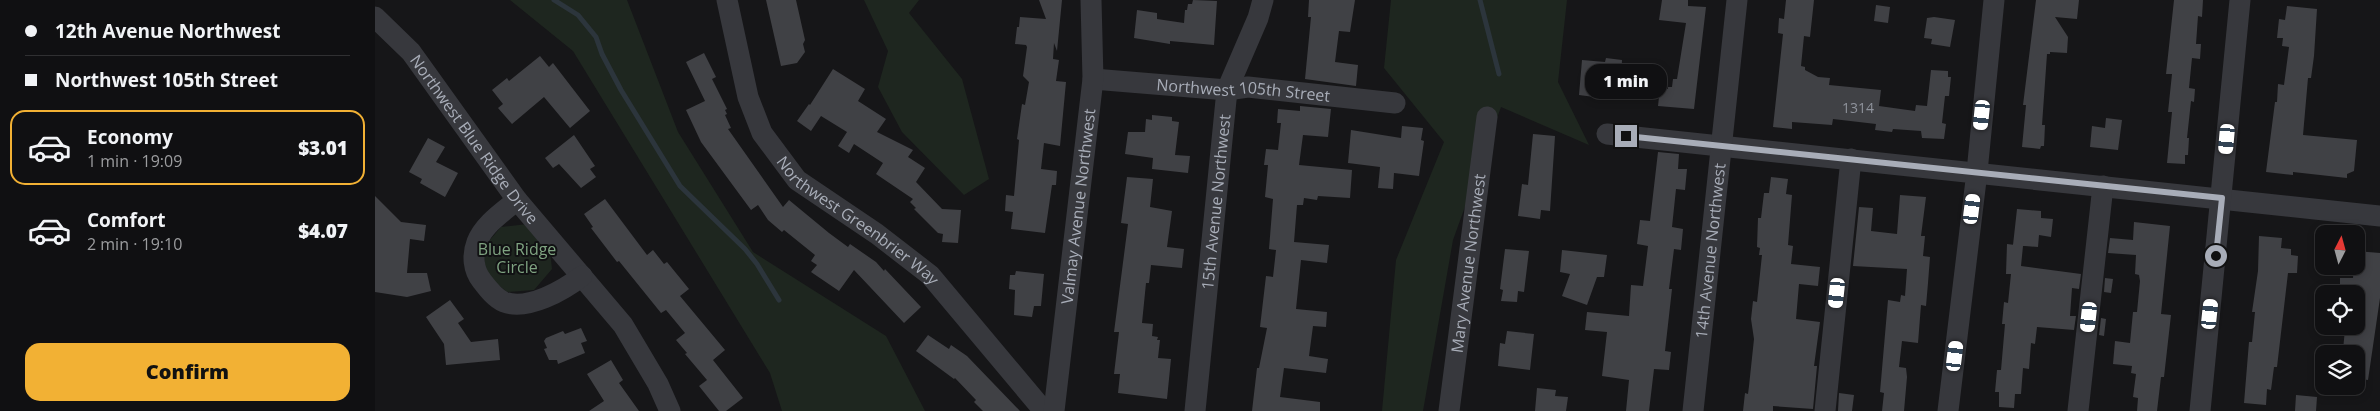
<!DOCTYPE html>
<html lang="en">
<head>
<meta charset="utf-8">
<style>
  :root { --surface:#101012; --page:#1e1e20; --text:#f1f3f6; --muted:#9c9d9f; --line:#303032; --accent:#f2b134 }
  body { margin:0; font-family:"Open Sans",sans-serif; background:var(--page); color:var(--text); height:100vh; display:flex; flex-direction:column; font-size:19px; white-space:nowrap }
  * { box-sizing:border-box; margin:0 }
  p { font-size:16px; color:var(--muted) }
  .icon { flex:none; width:28px; height:28px; fill:none; stroke:currentColor; stroke-width:2; stroke-linecap:round; stroke-linejoin:round }
  .map { position:relative; flex:1; overflow:hidden }
  .details { display:flex; flex-direction:column; background:var(--surface); width:375px }
  .details>* { flex:none }
  .top-card { display:grid; align-content:center; height:110px; padding:0 25px; background:var(--surface) }
  .needle { width:32px; rotate:6deg }
  .buttons { position:absolute; left:1940px; top:225px; display:grid; gap:10px }
  .buttons a { display:grid; place-items:center; width:50px; height:50px; border-radius:10px; background:var(--surface); box-shadow:0 2px 8px #0003,0 0 0 1px var(--line); font-size:25px }
  .end { position:absolute; width:22px; height:22px; margin:-11px; border:6px solid #a8adb8; background:#111; box-shadow:0 0 0 2px #111 }
  .from { border-radius:50% }
  .bubble { position:absolute; height:35px; border-radius:15px; background:var(--surface); box-shadow:0 2px 8px #0003,0 0 0 1px var(--line); font-size:16px; font-weight:800; line-height:35px; text-align:center }
  .car { position:absolute; width:15px; height:30px; margin:-15px -8px; border-radius:6px; box-shadow:0 0 4px 1px #0007; background:linear-gradient(#fff 24%,#345 0 40%,#fff 0 76%,#345 0 86%,#fff 0) }
  .top-card b { display:flex; align-items:center; gap:18px; height:48px; font-size:19px }
  .top-card b+b { border-top:1px solid var(--line) }
  .top-card i { width:12px; height:12px; background:var(--text) }
  ul { padding:0; list-style:none }
  li { display:flex; align-items:center; gap:15px; height:75px; margin:0 10px 8px; padding:0 15px; border:2px solid transparent; border-radius:15px }
  li div { flex:1 }
  li b { display:block; font-size:19px }
  li em { font-style:normal; font-weight:800 }
  li.active { border-color:var(--accent) }
  li>.icon { width:45px; height:45px; stroke-width:1.5 }
  .button { display:flex; gap:10px; margin-top:auto; padding:10px 25px }
  .button a { flex:1; height:58px; border-radius:15px; background:var(--accent); color:#111; font-size:20px; font-weight:800; line-height:58px; text-align:center }
  main { display:flex; flex:1; min-height:0 }
  .map>svg:first-child { display:block }
  .green { fill:#1e261f }
  .lines { fill:none; stroke-linecap:round; stroke-linejoin:round }
  .stream { stroke:#2c353c; stroke-width:5 }
  .building { fill:#404145 }
  .minor { stroke:#37383d; stroke-width:21 }
  .route { stroke:#a8adb8; stroke-width:6 }
  .labels { text-anchor:middle; stroke-width:4; stroke-linejoin:round; paint-order:stroke }
  .number-label { font-size:14px; fill:#8e929b }
  .street-label { font-size:16px; fill:#a8adb8; stroke:#111113 }
  .park-label { font-size:16px; fill:#7fa381; stroke:#111113 }
</style>
</head>
<body>
<main>
<section class="details">
<div class="top-card">
<b><i class="from"></i>12th Avenue Northwest</b>
<b><i></i>Northwest 105th Street</b>
</div>
<ul>
<li class="active"><svg class="icon" aria-label="car" viewBox="0 0 24 24"><path d="M5 17H2v-5l4-1 3-4h7l3 4 3 1v5h-3M9 17h6M6 11h13"/><circle cx="7" cy="17" r="2"/><circle cx="17" cy="17" r="2"/></svg><div><b>Economy</b><p>1 min · 19:09</p></div><em>$3.01</em></li>
<li><svg class="icon" aria-label="car" viewBox="0 0 24 24"><path d="M5 17H2v-5l4-1 3-4h7l3 4 3 1v5h-3M9 17h6M6 11h13"/><circle cx="7" cy="17" r="2"/><circle cx="17" cy="17" r="2"/></svg><div><b>Comfort</b><p>2 min · 19:10</p></div><em>$4.07</em></li>
</ul>
<div class="button"><a>Confirm</a></div>
</section>
<div class="map">
<svg width="2005" height="411" viewBox="0 0 2005 411">
  <rect width="100%" height="100%" fill="#161618"/>
  <!-- green -->
  <path class="green" d="M135,0H252L303,132L378,252L511,336L550,411H407L395,373L198,51Z
    M489,0H544L534,13L587,79L614,179L589,195L527,132L503,87L513,51Z
    M1016,0H1192L1183,82L1214,145L1126,107L1078,240L1048,411H1007L1021,260L1069,142L1009,68Z
    M153,224L174,242L177,269L159,290L132,292L111,275L108,248L126,227Z"/>
  <g class="lines">
    <!-- stream -->
    <path class="stream" d="M179,0L203,15L221,37L227,54L246,90L305,186L370,249L382,264L404,300
      M1105,0L1124,74"/>
  </g>
  <!-- building -->
  <path class="building" d="M391,0H421L430,40L428,44L430,52L422,63L406,66Z
    M664,0H687L682,51L679,43L678,59L684,60L681,81L691,82L685,146L669,143L666,169L682,171L681,185H677L670,233L636,229L638,212L630,211L631,195L639,196L644,140L642,139L647,104L650,105L654,82L648,76L652,47L651,45L640,44L642,27H644L645,17L671,19Z
    M818,0L842,1L839,45L795,41V44L759,38L762,10L782,13V19L809,23L810,10H812L813,4H817Z
    M934,0H980L975,32L964,31L960,62L983,65L981,86L930,79L936,17H933Z
    M1287,0H1313V6L1331,7L1319,109L1283,106L1285,88L1293,89V87H1297L1298,79H1302L1311,23L1284,20Z
    M1411,0H1439L1435,37L1429,36L1426,66L1430,67V70L1443,77L1455,78L1454,85L1506,90L1504,106L1540,111L1541,105L1552,106L1556,70L1573,71V77H1576L1574,96H1570L1567,123L1571,124L1569,139L1547,138L1546,131L1518,129L1517,132L1500,130L1501,124L1458,119L1457,125L1417,122V129L1398,127L1408,34L1403,33L1404,18L1409,19Z
    M1661,0H1704L1702,19L1680,17L1693,37L1692,53L1675,52V54H1672L1667,125H1670L1669,146H1666L1665,149L1647,147L1651,105H1648Z
    M1799,0H1828L1827,17L1823,16L1821,44H1826L1825,59L1817,58L1814,88L1820,89L1819,102L1816,101L1812,138H1814L1813,155H1810V164L1792,163L1797,112H1793L1797,74H1791Z
    M1501,5L1515,7L1513,23L1499,21Z
    M1912,6L1942,9L1939,56L1936,78H1933L1928,135L1982,140L1979,171L1972,174V178L1918,172V175L1891,172L1900,102H1902L1903,84L1909,85L1914,47L1907,46L1908,38H1902L1904,19L1910,20Z
    M1559,17L1580,20L1575,47L1556,44L1557,39L1549,38L1552,18Z
    M329,53L341,77L337,79L352,109L350,110L352,114L350,115L356,128L353,129L408,207L414,200L454,233L473,247L475,244L501,262L509,271L510,269L546,307L529,323L479,270L464,291L436,272L442,265L436,261L440,255L409,230L407,232L393,220L383,205L376,210L326,142L311,110L330,101L311,62Z
    M165,56L174,67L178,63L215,111L195,128L169,97L137,124L123,108L128,104L117,90L132,78L134,81Z
    M1231,58L1247,60L1246,81L1228,79L1227,98L1204,95L1207,60L1230,62Z
    M458,69L490,89L483,101L511,119L502,132L538,150L533,157L550,168L541,182L567,209L586,210L583,243L567,242L568,234L563,233L539,209L541,208L535,202L538,199L501,174L508,163L479,144L474,153L463,146L472,132L446,116L436,131L422,121L434,104L435,105Z
    M925,106L956,109L953,137L928,135L924,165L977,170L975,198L943,196L942,200L929,198L928,205H922L919,242L954,245L952,263L926,260L921,309L952,312L951,327L938,326L934,356L953,359L951,373L909,368L905,397L945,402V411H877L882,368H884L892,328L885,327L891,276L898,277L901,250L894,249L898,199L890,197L893,165H889L891,149L903,150L906,123H902L903,109L925,111Z
    M777,115L797,117V121L804,122L800,155L815,156L813,173L777,169L778,158L750,154L753,132H770L771,119L777,120Z
    M1731,118L1747,120L1743,150L1715,147L1717,126L1730,128Z
    M1027,126L1048,128L1046,140L1049,141L1044,176L1019,173L1018,189L1003,188L1005,167L973,163L976,130L1026,138Z
    M1158,134L1180,136L1175,211L1166,210L1165,219L1143,216L1147,184L1153,185Z
    M199,135L220,166L215,169L221,177L206,188L184,164L178,168L170,158Z
    M53,138L70,147L61,162L83,173L70,197L45,183L47,179L34,172Z
    M1283,152L1304,154L1303,169H1312L1310,190L1301,189L1297,227L1308,229L1306,250L1299,249L1294,289H1297L1290,351L1296,352L1294,370L1279,369L1274,411H1251L1254,380L1227,376L1232,332L1210,330L1212,312L1254,316L1256,285L1268,286L1273,246L1262,244L1265,220L1275,221Z
    M752,177L778,179L775,207L797,211L792,247L809,249L807,268L776,265L774,283H771L767,323L778,324L777,336L783,337L782,340H785L783,358L796,359L792,399L743,393L745,374H739L744,332H739L753,224L746,223Z
    M1396,177L1413,179L1411,194L1417,195L1413,245L1418,246L1416,264L1445,267L1443,286L1424,284L1421,319L1445,322L1439,366H1442L1438,409L1398,406V411H1368L1370,393L1373,394L1374,386L1379,339L1376,319L1378,301L1382,302L1387,255H1384L1385,248L1382,247L1383,218H1386L1389,193H1394Z
    M1525,195L1551,197L1546,236H1550L1548,256L1555,257L1553,283L1551,306L1546,305L1543,343L1527,341L1524,367L1531,368L1532,377L1529,411H1507L1509,393L1505,392L1513,300L1525,302L1526,295L1530,296L1532,269L1478,266L1484,207L1498,208L1496,231L1522,234Z
    M0,196L26,222L51,225L49,241L35,239L32,273H52L56,291L32,297L0,292Z
    M230,199L272,255L278,250L289,264L292,262L314,289L305,296L350,350L338,360L368,398L351,411H344L324,386L332,380L310,354L312,353L301,340L310,333L291,310L286,313L244,261L242,262L216,228L218,227L209,214Z
    M1642,209L1666,211V218L1678,219L1676,237L1664,235L1663,247L1638,245Z
    M1759,222L1795,226L1786,314L1796,315L1789,377H1786L1782,411H1762L1763,398L1758,397L1761,374L1756,373L1757,366L1738,364L1740,341L1755,343L1758,312H1762L1765,281L1764,275L1760,274L1761,255L1733,253L1735,238L1758,240Z
    M1884,236L1907,238L1906,248L1916,249V255L1923,256L1922,273H1913L1902,367H1899L1896,390L1892,389L1891,405L1869,403L1874,342H1877L1880,312H1877L1883,271Z
    M1632,244L1648,246L1646,266L1706,274L1704,289L1697,288L1695,316H1701L1699,330L1662,327L1660,344L1656,343L1654,369L1648,368L1646,394H1640L1639,408L1624,407V392H1620L1622,370H1626L1630,324H1627L1629,302L1633,303L1636,274H1631Z
    M1130,249L1154,251L1149,292L1143,291L1142,302L1126,301L1128,290L1125,289Z
    M1187,250L1232,255L1229,277H1222L1212,305L1187,296L1195,274L1185,272Z
    M1981,251L2005,253V298L1993,380L1981,378V351L1968,350L1970,329L1981,330V293L1965,291V278H1978L1979,266H1981Z
    M641,271L669,274L666,306H659L657,317L639,315L640,290L634,289L635,275H640Z
    M1730,278L1738,279L1736,293L1729,292Z
    M75,300L89,319L83,323L96,342L123,339L125,360L71,365L69,344L51,317Z
    M1726,318L1731,319L1729,336L1724,335Z
    M206,328L212,341L206,343L210,353L183,364L182,360H174L169,349L172,348L169,341L171,338L188,331L190,334Z
    M1132,331L1159,334L1155,370L1123,366L1125,343L1130,344Z
    M553,335L574,349L576,345L592,356L645,411H608L599,402L601,400L580,378L579,379L541,351Z
    M236,360L248,380L244,383L264,411H214L229,401L212,374Z
    M1162,388L1181,390L1180,396L1193,397L1191,411H1160Z
    M1464,393L1479,395L1477,411H1463Z
    M1921,395L1942,397L1941,411H1920Z"/>
  <g class="lines">
    <!-- minor -->
    <g class="minor">
      <path id="s1" d="M352,0L373,97L387,133L422,180L502,234L555,275L669,411"/>
      <path id="s2" d="M0,17L36,52L142,200L248,325L283,384L295,411"/>
      <path id="s3" d="M718,79L852,90L873,87L1020,103"/>
      <path d="M1232,134L2005,216"/>
      <path d="M142,200C128,212 109,224 102,242C97,255 98,270 107,281C113,289 120,298 129,302C153,311 189,290 207,276"/>
      <path id="s4" d="M679,411L718,79L716,0"/>
      <path id="s5" d="M820,411L852,90L883,18L888,0"/>
      <path id="s6" d="M1074,411L1112,117"/>
      <path id="s7" d="M1318,411L1362,0"/>
      <path d="M1450,411L1476,159"/>
      <path d="M1573,411L1602,172L1619,0"/>
      <path d="M1703,411L1728,186"/>
      <path d="M1825,411L1865,0"/>
    </g>
  </g>
  <g class="lines">
    <!-- route -->
    <path class="route" d="M1251,136L1847,198L1841,256"/>
  </g>
  <g class="labels">
    <!-- number labels -->
    <g class="number-label">
      <text x="1483" y="113">1314</text>
    </g>
    <!-- street labels -->
    <g class="street-label">
      <text dy="6" stroke="none"><textPath href="#s3" startOffset="151">Northwest 105th Street</textPath></text>
      <text dy="6" stroke="none"><textPath href="#s2" startOffset="158">Northwest Blue Ridge Drive</textPath></text>
      <text dy="6" stroke="none"><textPath href="#s5" startOffset="210">15th Avenue Northwest</textPath></text>
      <text dy="6" stroke="none"><textPath href="#s4" startOffset="206">Valmay Avenue Northwest</textPath></text>
      <text dy="6" stroke="none"><textPath href="#s1" startOffset="269">Northwest Greenbrier Way</textPath></text>
      <text dy="6" stroke="none"><textPath href="#s7" startOffset="161">14th Avenue Northwest</textPath></text>
      <text dy="6" stroke="none"><textPath href="#s6" startOffset="149">Mary Avenue Northwest</textPath></text>
    </g>
    <!-- park labels -->
    <g class="park-label">
      <text x="142" y="255">Blue Ridge<tspan x="142" dy="18">Circle</tspan></text>
    </g>
  </g>
</svg>
<div class="buttons">
<a><svg class="needle" viewBox="-14 -14 28 28"><path d="M0-13l5 13h-10z" fill="#e53935"/><path d="M0 13l5-13h-10z" fill="#9c9d9f"/></svg></a>
<a><svg class="icon" aria-label="locate" viewBox="0 0 24 24"><circle cx="12" cy="12" r="6"/><path d="M12 2v4M12 18v4M2 12h4M18 12h4"/></svg></a>
<a><svg class="icon" aria-label="layers" viewBox="0 0 24 24"><path d="M12 4l9 5-9 5-9-5zM3 14l9 5 9-5"/></svg></a>
</div>
<i class="end from" style="left:1841px;top:256px"></i>
<i class="end" style="left:1251px;top:136px"></i>
<div class="bubble" style="left:1210px;top:64px;width:82px">1 min</div>
<i class="car" style="left:1607px;top:115px;rotate:186deg"></i>
<i class="car" style="left:1852px;top:139px;rotate:185deg"></i>
<i class="car" style="left:1597px;top:209px;rotate:7deg"></i>
<i class="car" style="left:1462px;top:293px;rotate:186deg"></i>
<i class="car" style="left:1835px;top:314px;rotate:6deg"></i>
<i class="car" style="left:1714px;top:317px;rotate:186deg"></i>
<i class="car" style="left:1580px;top:356px;rotate:7deg"></i>
</div>
</main>
</body>
</html>
